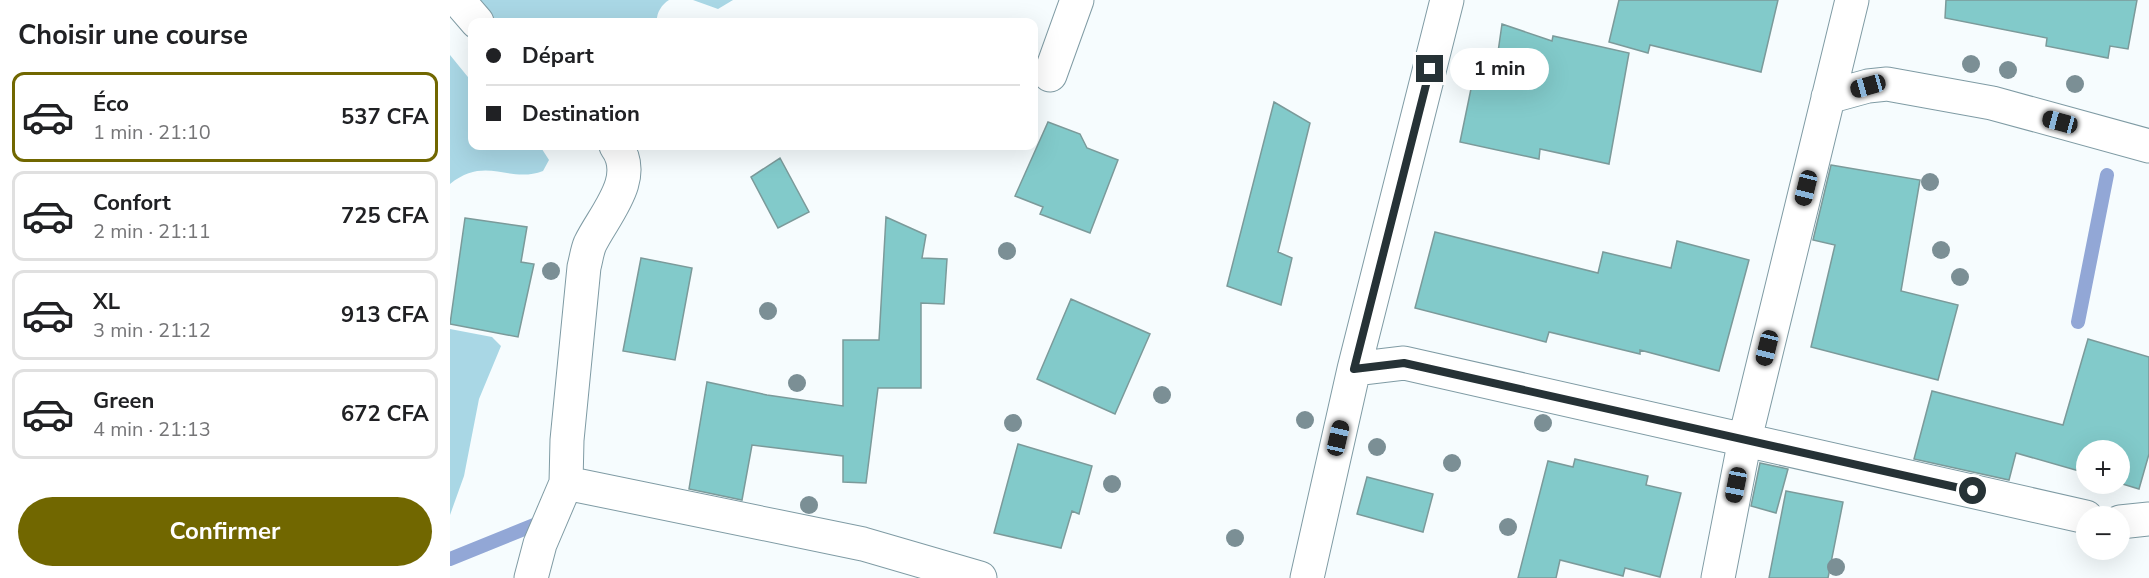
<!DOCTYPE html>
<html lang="fr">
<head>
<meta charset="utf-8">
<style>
  :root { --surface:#fff; --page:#f2f2f2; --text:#202124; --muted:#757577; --line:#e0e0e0; --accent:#716700 }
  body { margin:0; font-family:"Nunito Sans",sans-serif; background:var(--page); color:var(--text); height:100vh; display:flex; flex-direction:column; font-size:22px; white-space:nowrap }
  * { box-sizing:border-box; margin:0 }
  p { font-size:20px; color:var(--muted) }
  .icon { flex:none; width:33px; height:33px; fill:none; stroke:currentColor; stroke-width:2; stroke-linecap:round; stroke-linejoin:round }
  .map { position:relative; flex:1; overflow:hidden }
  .sheet { display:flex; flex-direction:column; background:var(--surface); width:450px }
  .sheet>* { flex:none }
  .top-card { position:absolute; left:18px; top:18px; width:570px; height:132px; border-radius:12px; box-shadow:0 6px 24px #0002; display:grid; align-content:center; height:132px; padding:0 18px; background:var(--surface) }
  .tools { position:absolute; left:1626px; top:440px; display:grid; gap:12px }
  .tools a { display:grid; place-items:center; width:54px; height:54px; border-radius:50%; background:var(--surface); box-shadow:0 6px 24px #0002; font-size:30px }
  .end { position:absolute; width:27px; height:27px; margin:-14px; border:8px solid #263236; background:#fff; box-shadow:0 0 0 3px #fff }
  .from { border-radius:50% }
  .bubble { position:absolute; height:42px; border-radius:21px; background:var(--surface); box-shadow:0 6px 24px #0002; font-size:20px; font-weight:700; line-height:42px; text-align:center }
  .car { position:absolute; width:18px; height:36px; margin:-18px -9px; border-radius:8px; box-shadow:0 0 4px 2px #0007; background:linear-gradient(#222 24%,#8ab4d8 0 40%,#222 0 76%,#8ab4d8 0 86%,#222 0) }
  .top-card b { display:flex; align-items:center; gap:21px; height:57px; font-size:22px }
  .top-card b+b { border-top:2px solid var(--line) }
  .top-card i { width:15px; height:15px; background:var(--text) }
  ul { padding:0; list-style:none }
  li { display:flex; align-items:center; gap:18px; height:90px; margin:0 12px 9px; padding:0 6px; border:3px solid var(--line); border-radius:12px }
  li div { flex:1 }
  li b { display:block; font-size:22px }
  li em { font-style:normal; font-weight:700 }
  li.on { border-color:var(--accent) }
  li>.icon { width:54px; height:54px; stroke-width:1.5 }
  h2 { padding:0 18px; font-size:27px; line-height:72px }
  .primary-button { display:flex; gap:12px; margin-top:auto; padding:12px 18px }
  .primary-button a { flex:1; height:69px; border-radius:36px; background:var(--accent); color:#fff; font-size:24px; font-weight:700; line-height:69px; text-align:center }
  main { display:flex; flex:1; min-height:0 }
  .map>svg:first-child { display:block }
  .green { fill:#a9d7e5 }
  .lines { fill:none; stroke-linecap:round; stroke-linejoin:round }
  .stream { stroke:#92a7d6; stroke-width:14 }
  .building { fill:#82caca; stroke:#7b9a9a; stroke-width:1.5 }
  .minor-casing { stroke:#7f9ba4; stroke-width:35 }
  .minor { stroke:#fff; stroke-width:33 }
  .tree { fill:#7b8f95 }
  .route { stroke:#263236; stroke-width:8 }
</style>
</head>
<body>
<main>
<section class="sheet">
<h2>Choisir une course</h2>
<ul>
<li class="on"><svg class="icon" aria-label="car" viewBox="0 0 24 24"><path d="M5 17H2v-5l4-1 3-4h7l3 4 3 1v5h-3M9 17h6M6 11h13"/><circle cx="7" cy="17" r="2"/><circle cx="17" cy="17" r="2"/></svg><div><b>Éco</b><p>1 min · 21:10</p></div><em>537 CFA</em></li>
<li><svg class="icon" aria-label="car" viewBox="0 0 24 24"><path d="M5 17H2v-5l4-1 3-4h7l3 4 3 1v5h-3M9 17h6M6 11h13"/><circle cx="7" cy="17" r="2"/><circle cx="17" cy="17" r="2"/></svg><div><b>Confort</b><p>2 min · 21:11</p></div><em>725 CFA</em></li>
<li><svg class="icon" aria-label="car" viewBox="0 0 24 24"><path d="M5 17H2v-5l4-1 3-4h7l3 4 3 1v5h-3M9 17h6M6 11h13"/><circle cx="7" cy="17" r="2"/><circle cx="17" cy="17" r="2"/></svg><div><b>XL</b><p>3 min · 21:12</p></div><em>913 CFA</em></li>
<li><svg class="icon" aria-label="car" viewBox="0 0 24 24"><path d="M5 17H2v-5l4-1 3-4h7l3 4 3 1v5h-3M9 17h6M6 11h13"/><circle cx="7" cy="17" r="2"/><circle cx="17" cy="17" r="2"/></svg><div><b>Green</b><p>4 min · 21:13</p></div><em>672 CFA</em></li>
</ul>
<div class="primary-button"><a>Confirmer</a></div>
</section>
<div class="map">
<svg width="1699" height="578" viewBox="0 0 1699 578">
  <rect width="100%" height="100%" fill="#f6fcfe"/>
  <!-- green -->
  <path class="green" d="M13,0H219C211,5 206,14 207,22H25Z
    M243,0H283L268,9Z
    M0,55L22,82V146H90L99,160L93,171C59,184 36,155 0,184Z
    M0,329L42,337L51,346L29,399L14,476L0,515Z"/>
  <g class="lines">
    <!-- stream -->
    <path class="stream" d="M1628,322L1657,175
      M0,559L94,521"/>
  </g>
  <!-- building -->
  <path class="building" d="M1169,0H1328L1311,72L1200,45L1198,53L1159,42Z
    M1496,0H1687L1678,49L1660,46L1658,58L1596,46L1597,38L1495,18Z
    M1052,24L1102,41L1103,36L1179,53L1159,164L1090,149L1089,159L1010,142L1028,55L1047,59Z
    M824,102L860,123L828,252L842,258L831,305L777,286Z
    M598,122L630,134L637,148L668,160L640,233L590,214L593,207L565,196Z
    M330,158L359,212L328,228L301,177Z
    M1381,165L1470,180L1451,291L1508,305L1488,380L1361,347L1385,245L1363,240Z
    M436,217L476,235L472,258L497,259L494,304L471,303V388H428L416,483L393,482V456L302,445L292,500L239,489L257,382L317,395L393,406V340H429Z
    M15,218L77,227L71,262L84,264L68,337L0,324Z
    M985,232L1148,273L1153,252L1221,268L1227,241L1299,260L1269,371L1190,350V354L1099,332L1096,342L965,308Z
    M191,258L242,268L225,360L173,351Z
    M621,299L700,334L665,414L587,379Z
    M1638,339L1699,357V454L1689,489L1669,483L1670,450H1636V473L1566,453L1559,480L1464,459L1482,391L1613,425Z
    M568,444L642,466L629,514L622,511L611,548L544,533Z
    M1125,459L1198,476L1196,485L1231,493L1210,577L1175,568L1173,576L1110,560L1106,578H1068L1098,461L1123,467Z
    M1310,463L1338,469L1326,513L1301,506Z
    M917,477L983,494L973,532L907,514Z
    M1336,491L1393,502L1378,578H1319Z"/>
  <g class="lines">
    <defs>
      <path id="minor" d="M8,0L27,22
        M600,75L627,0
        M1378,97L1418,86L1437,84L1542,103L1699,146
        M904,369L954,363L1636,517
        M116,483L413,544L530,578
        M1670,522L1699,519
        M81,578L90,544L116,483L117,440L134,267C136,260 137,251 140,244C154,215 190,178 166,146
        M857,578L904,369L997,0
        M1268,578L1295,439L1402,0"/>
    </defs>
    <!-- minor casing -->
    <use href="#minor" class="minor-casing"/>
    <!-- minor -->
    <use href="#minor" class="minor"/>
  </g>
  <!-- trees -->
  <g class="tree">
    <circle cx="1521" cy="64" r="9"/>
    <circle cx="1558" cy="70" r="9"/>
    <circle cx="1625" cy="84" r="9"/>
    <circle cx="1480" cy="182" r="9"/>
    <circle cx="1491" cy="250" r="9"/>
    <circle cx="557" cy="251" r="9"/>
    <circle cx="101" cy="271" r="9"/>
    <circle cx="1510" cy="277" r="9"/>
    <circle cx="318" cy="311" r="9"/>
    <circle cx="347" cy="383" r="9"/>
    <circle cx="712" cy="395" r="9"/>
    <circle cx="855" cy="420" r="9"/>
    <circle cx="563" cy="423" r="9"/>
    <circle cx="1093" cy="423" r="9"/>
    <circle cx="927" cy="447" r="9"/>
    <circle cx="1002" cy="463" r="9"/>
    <circle cx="662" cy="484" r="9"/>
    <circle cx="359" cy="505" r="9"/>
    <circle cx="1058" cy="527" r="9"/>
    <circle cx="785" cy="538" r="9"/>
    <circle cx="1386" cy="567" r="9"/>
  </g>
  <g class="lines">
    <!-- route -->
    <path class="route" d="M980,69L904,369L954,363L1523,491"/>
  </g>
</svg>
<div class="tools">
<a>+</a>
<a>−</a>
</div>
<i class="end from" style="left:1523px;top:491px"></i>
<i class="end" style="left:980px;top:69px"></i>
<div class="bubble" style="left:1000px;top:48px;width:99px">1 min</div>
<i class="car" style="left:1418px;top:86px;rotate:254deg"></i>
<i class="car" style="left:1610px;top:122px;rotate:285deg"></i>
<i class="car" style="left:1356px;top:188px;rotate:194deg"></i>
<i class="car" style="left:1317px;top:348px;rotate:194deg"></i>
<i class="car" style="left:888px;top:438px;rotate:13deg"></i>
<i class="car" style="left:1286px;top:485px;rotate:191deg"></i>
<div class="top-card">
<b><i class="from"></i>Départ</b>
<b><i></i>Destination</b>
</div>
</div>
</main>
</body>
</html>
